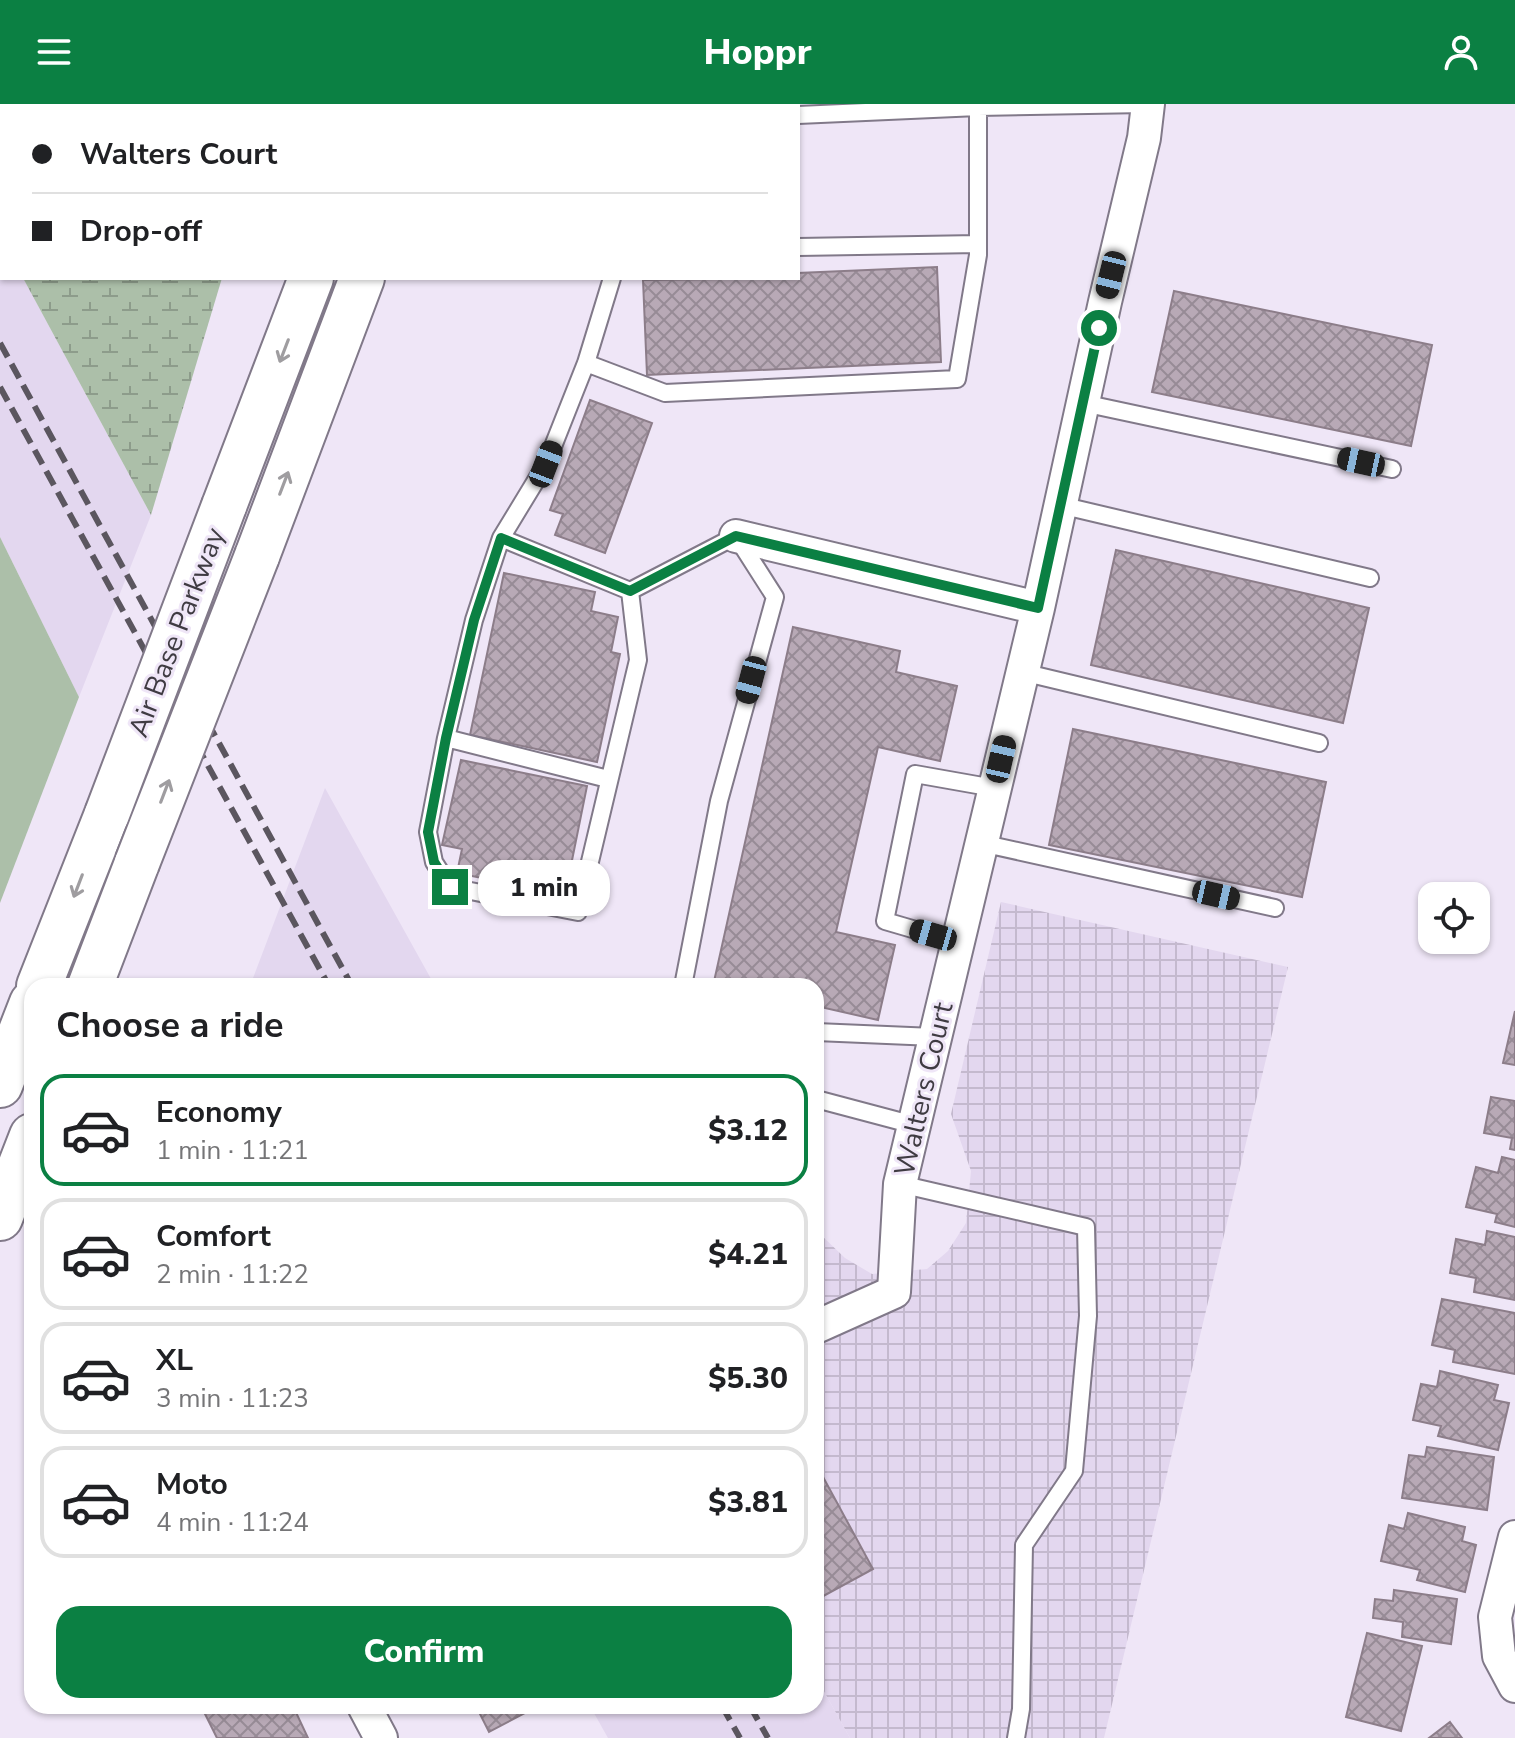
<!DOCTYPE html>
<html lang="en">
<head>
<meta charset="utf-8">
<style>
  :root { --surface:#fff; --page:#f6f6f6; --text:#202124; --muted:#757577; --line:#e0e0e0; --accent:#0b8043 }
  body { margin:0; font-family:"Nunito Sans",sans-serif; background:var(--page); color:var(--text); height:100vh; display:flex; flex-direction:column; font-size:30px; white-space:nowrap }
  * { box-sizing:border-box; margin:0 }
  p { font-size:26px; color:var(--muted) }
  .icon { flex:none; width:44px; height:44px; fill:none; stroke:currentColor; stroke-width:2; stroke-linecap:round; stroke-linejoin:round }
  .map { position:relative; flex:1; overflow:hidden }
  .drawer { position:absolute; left:24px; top:874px; width:800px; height:736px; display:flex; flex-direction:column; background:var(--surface); border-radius:24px; box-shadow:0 2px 6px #0004 }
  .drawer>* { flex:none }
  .guide { position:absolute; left:0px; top:0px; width:800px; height:176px; box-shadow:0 2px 6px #0004; display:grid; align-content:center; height:176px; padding:0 32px; background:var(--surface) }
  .fabs { position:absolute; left:1418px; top:778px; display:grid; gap:16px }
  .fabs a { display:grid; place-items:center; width:72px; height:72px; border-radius:16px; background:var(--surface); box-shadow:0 2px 6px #0004; font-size:40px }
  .end { position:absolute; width:36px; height:36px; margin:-18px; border:10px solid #0b8043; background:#fff; box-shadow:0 0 0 4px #fff }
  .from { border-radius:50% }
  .bubble { position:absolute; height:56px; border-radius:24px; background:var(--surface); box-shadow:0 2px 6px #0004; font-size:26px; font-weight:800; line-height:56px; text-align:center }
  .car { position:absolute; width:24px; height:48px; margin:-24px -12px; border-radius:10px; box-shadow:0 0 6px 2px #0007; background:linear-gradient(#222 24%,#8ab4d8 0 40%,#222 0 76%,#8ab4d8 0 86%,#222 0) }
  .guide b { display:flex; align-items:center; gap:28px; height:76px; font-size:30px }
  .guide b+b { border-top:2px solid var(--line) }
  .guide i { width:20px; height:20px; background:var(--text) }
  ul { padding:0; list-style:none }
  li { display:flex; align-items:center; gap:24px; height:112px; margin:0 16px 12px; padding:0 16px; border:4px solid var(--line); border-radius:24px }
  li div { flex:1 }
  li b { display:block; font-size:30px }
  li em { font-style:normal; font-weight:800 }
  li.selected { border-color:var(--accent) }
  li>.icon { width:72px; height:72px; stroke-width:1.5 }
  h2 { padding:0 32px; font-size:36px; line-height:96px }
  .action { display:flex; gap:16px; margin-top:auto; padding:16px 32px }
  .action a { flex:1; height:92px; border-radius:24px; background:var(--accent); color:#fff; font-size:32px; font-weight:800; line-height:92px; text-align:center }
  header { display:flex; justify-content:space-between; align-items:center; height:104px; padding:0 32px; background:var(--accent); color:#fff; font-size:36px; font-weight:800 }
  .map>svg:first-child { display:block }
  .built { fill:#e3d7ef }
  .industrial { fill:url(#industrial-grid) }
  .green { fill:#acbfa9 }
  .wetland { fill:url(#wetland-marsh) }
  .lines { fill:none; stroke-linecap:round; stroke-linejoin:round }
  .stream { stroke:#a4bcdc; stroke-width:10 }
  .building { fill:url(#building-cross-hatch); stroke:#8c7d89; stroke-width:2 }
  .service-casing { stroke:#817989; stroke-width:20 }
  .minor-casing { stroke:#817989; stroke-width:36 }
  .primary-casing { stroke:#817989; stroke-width:48 }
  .service { stroke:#fff; stroke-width:16 }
  .minor { stroke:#fff; stroke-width:32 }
  .primary { stroke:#fff; stroke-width:44 }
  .rail { stroke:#5b565f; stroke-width:6; stroke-dasharray:16 8; stroke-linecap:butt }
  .primary-bridge-casing { stroke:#817989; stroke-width:48; stroke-linecap:butt }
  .primary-bridge { stroke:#fff; stroke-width:44 }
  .oneway { stroke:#9f9da0 }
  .route { stroke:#0b8043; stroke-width:10 }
  .labels { text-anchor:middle; stroke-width:6; stroke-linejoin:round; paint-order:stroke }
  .street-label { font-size:28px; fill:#3f3b42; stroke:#efe6f7 }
</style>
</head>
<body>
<header><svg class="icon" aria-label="menu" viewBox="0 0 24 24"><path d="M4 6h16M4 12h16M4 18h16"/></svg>Hoppr<svg class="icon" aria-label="person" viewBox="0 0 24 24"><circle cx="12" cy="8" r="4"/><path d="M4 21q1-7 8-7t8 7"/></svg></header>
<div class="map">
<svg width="1515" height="1634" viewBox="0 0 1515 1634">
  <defs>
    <pattern id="industrial-grid" width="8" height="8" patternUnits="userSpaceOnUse" patternTransform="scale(2)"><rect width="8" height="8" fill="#e3d7ef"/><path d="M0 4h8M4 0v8" fill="none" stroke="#c4b9ce"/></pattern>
    <pattern id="wetland-marsh" width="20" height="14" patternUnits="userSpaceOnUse" patternTransform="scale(2)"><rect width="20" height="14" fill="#acbfa9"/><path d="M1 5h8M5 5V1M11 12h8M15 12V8" fill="none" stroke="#8d9c8b"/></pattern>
    <pattern id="building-cross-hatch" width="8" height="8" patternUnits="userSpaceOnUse" patternTransform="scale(2)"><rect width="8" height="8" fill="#b8a9b6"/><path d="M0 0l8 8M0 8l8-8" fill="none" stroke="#978b96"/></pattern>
  </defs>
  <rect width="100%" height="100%" fill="#efe6f7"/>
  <!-- built -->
  <path class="built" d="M0,132L2,174H23L151,411L79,593L0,433Z
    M325,684L435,882H250Z
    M816,1573L850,1634H608L590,1602H816Z"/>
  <!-- industrial -->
  <path class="industrial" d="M1001,798L1288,863L1104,1634H850L816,1573V1130H820L845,1154L872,1170L927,1165L948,1147L966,1119L971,1067L951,1010Z"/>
  <!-- green -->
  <path class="green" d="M0,433L79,593L0,799Z"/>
  <!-- wetland -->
  <path class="wetland" d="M23,174H222L151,411Z"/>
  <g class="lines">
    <!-- stream -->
    <path class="stream" d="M107,2L110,0
      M0,80L2,77"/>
  </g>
  <!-- building -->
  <path class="building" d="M937,163L941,258L647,271L643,176L798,174V169Z
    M1174,187L1432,241L1411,342L1152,288Z
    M590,296L652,319L605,449L555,431L563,410L550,406Z
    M1116,446L1369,504L1343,619L1091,561Z
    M504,469L595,488L591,507L618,513L611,548L620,550L597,658L470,631Z
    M793,523L900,547L896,568L957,582L940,657L878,643L836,828L895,841L878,916L816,902V882H713Z
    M1073,625L1326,678L1302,793L1049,741Z
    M461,656L587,682L565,791L457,769L462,745L442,741Z
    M1515,907V961L1503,959Z
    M1491,993L1515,997V1046L1510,1045L1512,1034L1484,1029Z
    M1502,1053L1515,1056V1123L1495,1118L1497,1110L1466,1103L1476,1063L1498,1069Z
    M1487,1127L1515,1133V1196L1474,1188L1476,1174L1450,1169L1456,1135L1485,1141Z
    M1442,1195L1515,1209V1270L1453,1258L1455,1246L1432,1241Z
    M1440,1267L1498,1281L1494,1296L1509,1299L1498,1346L1438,1332L1441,1322L1413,1316L1421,1280L1437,1283Z
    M1427,1343L1494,1353L1487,1406L1402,1394L1409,1351L1425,1353Z
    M816,1360L873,1465L816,1496Z
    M1408,1409L1465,1423L1462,1437L1476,1441L1465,1488L1417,1476L1420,1466L1381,1457L1389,1421L1404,1425Z
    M1394,1486L1457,1495L1451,1540L1402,1533L1403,1518L1373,1514L1375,1495L1393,1497Z
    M1367,1529L1422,1542L1401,1627L1346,1613Z
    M223,1602H293L308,1634H217L205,1610Z
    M476,1602H538L489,1628Z
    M1450,1618L1462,1634H1429Z"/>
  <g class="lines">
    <defs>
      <path id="service" d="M978,3L1146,0
        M798,143L978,140
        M586,259L665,289L957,275L978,151V3L798,11
        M1083,299L1392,365
        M1060,401L1370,474
        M501,434L546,360L586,259L612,174
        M630,487L638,556L578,808L450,783L434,758L428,728L446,634L474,516L501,434L630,487L736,432L775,493L719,697L683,882
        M1022,568L1319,639
        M446,634L608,675
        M981,739L1275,804
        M957,838L885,817L915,670L994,684
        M816,928L934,933
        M816,995L914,1021
        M900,1080L1086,1123L1088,1212L1074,1367L1024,1441L1021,1605L1016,1634"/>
      <path id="minor" d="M736,432L1038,504
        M816,1223L894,1188L900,1080L1038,504L1105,198L1144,34L1148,0
        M1515,1433L1495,1513L1499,1552L1515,1582
        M364,1602L381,1634"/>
      <path id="primary" d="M367,2L368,0
        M421,2L422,0
        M224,402L311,174
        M257,452L362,174
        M39,882L107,710
        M90,882L137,759
        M0,981L32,899
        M0,1114L32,1032"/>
    </defs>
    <!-- service casing -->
    <use href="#service" class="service-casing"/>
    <!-- minor casing -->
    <use href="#minor" class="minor-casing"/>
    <!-- primary casing -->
    <use href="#primary" class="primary-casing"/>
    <!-- service -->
    <use href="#service" class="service"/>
    <!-- minor -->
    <use href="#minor" class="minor"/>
    <!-- primary -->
    <use href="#primary" class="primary"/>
    <!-- rail -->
    <path class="rail" d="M0,239L352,882
      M0,283L329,882
      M722,1602L740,1634
      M750,1602L768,1634"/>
    <defs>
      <path id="primary-bridge" d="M107,710L224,402
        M137,759L257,452"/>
    </defs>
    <!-- primary-bridge casing -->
    <use href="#primary-bridge" class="primary-bridge-casing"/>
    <!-- primary-bridge -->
    <use href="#primary-bridge" class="primary-bridge"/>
  </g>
  <!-- one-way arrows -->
  <defs><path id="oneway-shaft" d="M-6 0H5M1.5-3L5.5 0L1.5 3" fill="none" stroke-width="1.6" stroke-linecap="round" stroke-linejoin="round" transform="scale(2)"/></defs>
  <g class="oneway">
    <use href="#oneway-shaft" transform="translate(284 247) rotate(111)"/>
    <use href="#oneway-shaft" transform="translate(284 379) rotate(-69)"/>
    <use href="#oneway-shaft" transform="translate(165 687) rotate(-69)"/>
    <use href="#oneway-shaft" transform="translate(78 782) rotate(111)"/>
  </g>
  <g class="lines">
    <!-- route -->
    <path class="route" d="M450,783L434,758L428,728L446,634L474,516L501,434L630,487L736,432L1038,504L1099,224"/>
  </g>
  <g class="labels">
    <!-- street labels -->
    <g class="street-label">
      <text transform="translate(176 528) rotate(-69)" y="10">Air Base Parkway</text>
      <text transform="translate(923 985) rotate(-77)" y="10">Walters Court</text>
    </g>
  </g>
</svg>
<div class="fabs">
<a><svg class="icon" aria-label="locate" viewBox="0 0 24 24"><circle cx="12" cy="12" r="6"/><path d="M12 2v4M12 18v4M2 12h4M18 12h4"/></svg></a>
</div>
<i class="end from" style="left:1099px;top:224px"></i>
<i class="end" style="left:450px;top:783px"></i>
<div class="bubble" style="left:478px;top:756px;width:132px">1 min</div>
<i class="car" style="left:1111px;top:171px;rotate:194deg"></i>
<i class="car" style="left:1361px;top:358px;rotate:282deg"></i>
<i class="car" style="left:546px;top:360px;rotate:21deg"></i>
<i class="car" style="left:751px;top:576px;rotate:195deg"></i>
<i class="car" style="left:1001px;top:655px;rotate:13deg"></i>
<i class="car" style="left:1216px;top:791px;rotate:103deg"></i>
<i class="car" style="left:933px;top:831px;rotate:286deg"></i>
<div class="guide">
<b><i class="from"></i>Walters Court</b>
<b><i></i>Drop-off</b>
</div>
<section class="drawer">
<h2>Choose a ride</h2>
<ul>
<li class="selected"><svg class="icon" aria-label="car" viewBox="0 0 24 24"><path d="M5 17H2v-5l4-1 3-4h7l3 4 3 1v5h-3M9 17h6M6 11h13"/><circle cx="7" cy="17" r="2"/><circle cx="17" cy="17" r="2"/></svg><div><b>Economy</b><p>1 min · 11:21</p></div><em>$3.12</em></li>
<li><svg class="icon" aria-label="car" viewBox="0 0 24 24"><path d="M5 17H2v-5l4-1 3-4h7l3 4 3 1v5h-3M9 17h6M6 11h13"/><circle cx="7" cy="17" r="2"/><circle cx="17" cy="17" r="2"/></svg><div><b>Comfort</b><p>2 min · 11:22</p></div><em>$4.21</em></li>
<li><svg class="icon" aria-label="car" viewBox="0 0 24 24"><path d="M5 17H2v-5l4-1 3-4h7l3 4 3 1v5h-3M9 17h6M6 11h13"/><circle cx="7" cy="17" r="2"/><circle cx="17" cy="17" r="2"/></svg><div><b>XL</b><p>3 min · 11:23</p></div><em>$5.30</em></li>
<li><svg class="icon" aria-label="car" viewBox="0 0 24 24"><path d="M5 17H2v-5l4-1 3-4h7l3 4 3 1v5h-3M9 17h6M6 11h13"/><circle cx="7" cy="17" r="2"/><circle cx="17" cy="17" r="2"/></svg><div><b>Moto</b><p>4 min · 11:24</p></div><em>$3.81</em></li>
</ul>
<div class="action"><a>Confirm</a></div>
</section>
</div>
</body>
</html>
